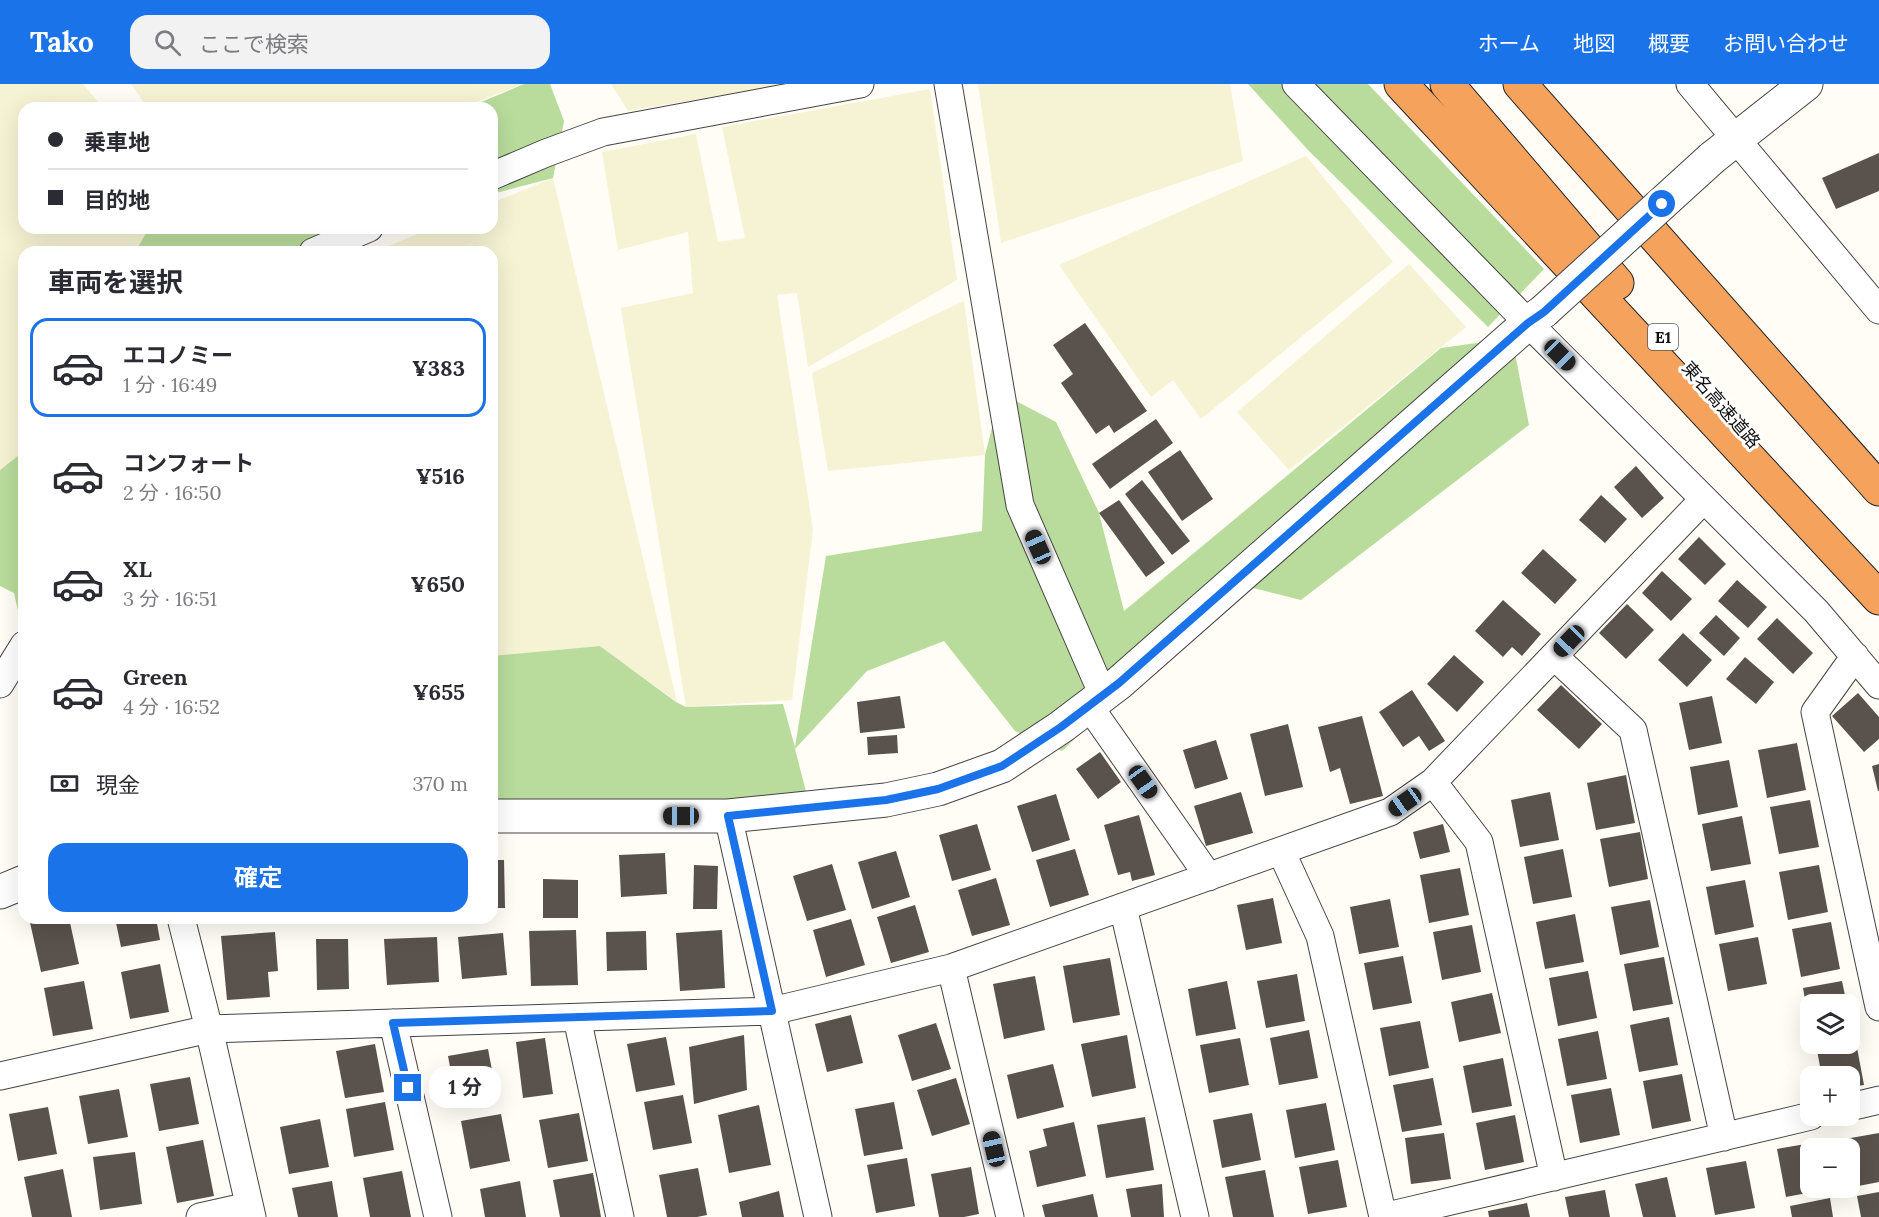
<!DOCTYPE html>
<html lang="ja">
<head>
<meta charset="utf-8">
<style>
  :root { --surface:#fff; --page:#f2f2f3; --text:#2b2b33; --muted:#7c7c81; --line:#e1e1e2; --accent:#1a73e8 }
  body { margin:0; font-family:Lora,"Noto Sans JP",serif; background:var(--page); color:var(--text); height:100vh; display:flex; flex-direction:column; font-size:22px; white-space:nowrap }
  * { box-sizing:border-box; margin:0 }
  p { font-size:20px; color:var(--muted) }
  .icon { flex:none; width:33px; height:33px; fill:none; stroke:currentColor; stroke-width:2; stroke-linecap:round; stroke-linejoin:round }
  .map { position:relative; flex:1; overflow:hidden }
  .side { position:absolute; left:18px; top:162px; width:480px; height:678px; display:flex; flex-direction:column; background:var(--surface); border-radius:18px; box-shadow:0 6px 24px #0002 }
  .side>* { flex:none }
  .top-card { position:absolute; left:18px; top:18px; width:480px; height:132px; border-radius:18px; box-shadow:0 6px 24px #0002; display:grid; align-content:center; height:132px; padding:0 30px; background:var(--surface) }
  .tools { position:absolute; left:1800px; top:910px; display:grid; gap:12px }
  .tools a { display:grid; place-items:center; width:60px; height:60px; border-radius:12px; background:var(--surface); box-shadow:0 6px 24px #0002; font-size:30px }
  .end { position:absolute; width:27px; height:27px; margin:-14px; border:8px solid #1a73e8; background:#fff; box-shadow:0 0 0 3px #fff }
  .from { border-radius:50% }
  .bubble { position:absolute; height:42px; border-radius:18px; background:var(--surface); box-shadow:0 6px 24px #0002; font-size:20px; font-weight:700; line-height:42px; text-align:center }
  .car { position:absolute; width:18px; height:36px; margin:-18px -9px; border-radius:8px; box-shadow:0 0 4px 2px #0007; background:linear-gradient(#222 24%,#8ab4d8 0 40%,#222 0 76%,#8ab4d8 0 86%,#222 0) }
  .top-card b { display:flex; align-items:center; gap:21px; height:57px; font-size:22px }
  .top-card b+b { border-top:2px solid var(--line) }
  .top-card i { width:15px; height:15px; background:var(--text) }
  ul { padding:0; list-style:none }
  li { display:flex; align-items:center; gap:18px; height:99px; margin:0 12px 9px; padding:0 18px; border:3px solid transparent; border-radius:18px }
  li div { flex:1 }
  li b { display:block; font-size:22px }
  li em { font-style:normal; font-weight:700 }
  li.selected { border-color:var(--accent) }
  li>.icon { width:54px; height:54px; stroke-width:1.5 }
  h2 { padding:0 30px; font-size:27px; line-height:72px }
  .pay { display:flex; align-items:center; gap:15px; height:66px; padding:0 30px; font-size:22px }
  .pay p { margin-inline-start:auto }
  .action { display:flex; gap:12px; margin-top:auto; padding:12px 30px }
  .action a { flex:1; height:69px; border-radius:18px; background:var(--accent); color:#fff; font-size:24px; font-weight:700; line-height:69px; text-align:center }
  header { display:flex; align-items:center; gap:36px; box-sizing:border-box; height:84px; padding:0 30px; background:var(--accent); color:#fff }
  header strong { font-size:28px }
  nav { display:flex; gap:33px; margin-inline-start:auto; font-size:21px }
  .search { width:420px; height:54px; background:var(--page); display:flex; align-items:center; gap:15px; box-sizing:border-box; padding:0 21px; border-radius:18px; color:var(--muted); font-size:22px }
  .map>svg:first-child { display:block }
  .farmland { fill:#f6f3d4 }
  .forest { fill:#b9dc9c }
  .building { fill:#5a524d }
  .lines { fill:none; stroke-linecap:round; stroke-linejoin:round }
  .minor-casing { stroke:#444; stroke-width:29 }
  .tertiary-casing { stroke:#444; stroke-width:35 }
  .motorway-casing { stroke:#222; stroke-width:35 }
  .minor { stroke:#fff; stroke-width:27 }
  .tertiary { stroke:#fff; stroke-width:33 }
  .motorway { stroke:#f5a25d; stroke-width:33 }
  .tertiary-bridge-casing { stroke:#444; stroke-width:35; stroke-linecap:butt }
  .tertiary-bridge { stroke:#fff; stroke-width:33 }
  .route { stroke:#1a73e8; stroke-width:8 }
  .labels { text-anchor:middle; stroke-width:6; stroke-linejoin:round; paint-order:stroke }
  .shield { fill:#fff; stroke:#585858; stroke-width:1.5 }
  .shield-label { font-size:16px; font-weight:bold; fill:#111 }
  .street-label { font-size:18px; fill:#111; stroke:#fff }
</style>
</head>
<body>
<header>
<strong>Tako</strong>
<div class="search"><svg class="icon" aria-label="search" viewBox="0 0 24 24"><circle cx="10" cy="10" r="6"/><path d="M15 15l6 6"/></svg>ここで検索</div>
<nav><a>ホーム</a><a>地図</a><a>概要</a><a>お問い合わせ</a></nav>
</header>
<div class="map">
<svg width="1879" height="1133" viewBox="0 0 1879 1133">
  <rect width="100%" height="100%" fill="#fffdf5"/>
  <!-- farmland -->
  <path class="farmland" d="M0,0H83L103,24H24V144H149L135,168H24V367L0,386Z
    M131,0H523L461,24H148Z
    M611,0H789L628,27Z
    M978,0H1230L1243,77L1001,159Z
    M930,5L957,196L808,283L797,209L777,211L813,446L792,616L686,623L621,224L693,209L688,148L618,166L602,68L696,50L718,158L745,154L722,43Z
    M1306,72L1393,178L1201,335L1173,296L1151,313L1059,181Z
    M553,94L677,618L600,562L492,572V168H374L432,144H492V119Z
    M1409,180L1466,243L1289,386L1237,328Z
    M964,217L985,371L828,387L812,289Z"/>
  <!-- forest -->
  <path class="forest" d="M524,0H550L564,37L553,94L492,110V24H467Z
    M1248,0H1368L1544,185L1488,243L1308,66Z
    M149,144H380L354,168H135Z
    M1512,254L1529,341L1301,516L1233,499L1062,667L1015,647L944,557L867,587L795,665L810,723L492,739V572L600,562L676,618L686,623L783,620L795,663L826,472L982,447L985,371L1001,309L1056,338L1099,429L1124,527L1441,264Z
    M24,367V552L14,509L0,502V386Z"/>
  <!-- building -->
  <path class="building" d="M1879,69V107L1836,125L1822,94Z
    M1085,239L1147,327L1114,349L1109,341L1096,350L1061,299L1073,290L1053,261Z
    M1156,335L1173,359L1110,405L1092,380Z
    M1180,366L1213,415L1182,437L1148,388Z
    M1636,382L1664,414L1642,434L1614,403Z
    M1142,396L1190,457L1172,471L1125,410Z
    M1601,411L1627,435L1605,459L1579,436Z
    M1119,416L1165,479L1146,493L1099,429Z
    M1699,453L1726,480L1705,501L1678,475Z
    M1543,465L1577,496L1555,520L1521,489Z
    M1662,487L1692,515L1671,537L1642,509Z
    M1737,496L1767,523L1748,544L1718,517Z
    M1503,516L1541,550L1522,572L1512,563L1503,573L1475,547Z
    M1627,520L1654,546L1626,575L1599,549Z
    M1716,531L1740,554L1724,572L1699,549Z
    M1777,534L1813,569L1793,590L1757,555Z
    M1683,549L1712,576L1687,603L1658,576Z
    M1454,571L1484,598L1457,628L1427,600Z
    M1745,573L1774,598L1756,620L1726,595Z
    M1561,601L1602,640L1579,665L1537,626Z
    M1412,606L1445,657L1429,667L1419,652L1403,663L1379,628Z
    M1858,609L1879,633V655L1864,668L1832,632Z
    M900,612L905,644L860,649L857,618Z
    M1712,612L1722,659L1689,666L1679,619Z
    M1362,632L1383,712L1350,720L1340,684L1330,688L1318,643Z
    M1288,640L1303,703L1265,712L1250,650Z
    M897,651L898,669L868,671L867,653Z
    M1216,656L1228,695L1195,705L1183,666Z
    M1797,659L1806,706L1767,714L1758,666Z
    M1100,668L1121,698L1098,715L1076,685Z
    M1729,676L1738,723L1698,731L1690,683Z
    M1879,680V707H1878L1872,682Z
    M1626,691L1635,739L1596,746L1587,699Z
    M1241,708L1253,749L1206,762L1194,722Z
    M1550,708L1559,756L1520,763L1511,716Z
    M1056,710L1070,756L1032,768L1017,722Z
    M1810,716L1819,763L1779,770L1770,723Z
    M1139,731L1155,791L1132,797L1130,788L1118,791L1104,741Z
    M1742,732L1751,780L1711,787L1702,740Z
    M977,740L991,786L952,797L939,751Z
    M1443,740L1450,768L1420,775L1413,748Z
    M1640,748L1648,795L1609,803L1600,755Z
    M1075,765L1089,811L1050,823L1036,776Z
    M1563,765L1572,813L1533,820L1524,773Z
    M896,767L910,813L872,825L858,778Z
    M665,769L667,810L621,813L619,771Z
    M492,776H504L505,824H492Z
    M832,780L846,826L807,837L793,792Z
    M694,781L718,782L717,825H693Z
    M1819,781L1828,828L1788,836L1779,788Z
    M1460,784L1469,831L1429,839L1420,791Z
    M996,794L1010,841L972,852L958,806Z
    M543,795L578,796V834H543Z
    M1745,796L1754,843L1715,851L1706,803Z
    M1273,814L1282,859L1246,866L1237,821Z
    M1390,815L1399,863L1359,870L1350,823Z
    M1650,816L1659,863L1620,871L1611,823Z
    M915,821L929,868L891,879L877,833Z
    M1575,830L1584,878L1545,885L1536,838Z
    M29,834H69L79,880L41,888Z
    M115,834H156L160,856L121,863Z
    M278,834H319V838L278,839Z
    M851,835L865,881L826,893L813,846Z
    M1831,838L1840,885L1801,893L1792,845Z
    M1472,841L1481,888L1442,896L1433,848Z
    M576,846L578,901L531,902L529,847Z
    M722,846L725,904L680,907L676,849Z
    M646,847L647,886L607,887L606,848Z
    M275,848L278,887L268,888L270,913L227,916L221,852Z
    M503,849L507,891L462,895L458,853Z
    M437,853L439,898L387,901L384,855Z
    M1758,853L1767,900L1728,907L1719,860Z
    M316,855H348L349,905L317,906Z
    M1403,872L1412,919L1373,926L1364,879Z
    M1664,873L1673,920L1633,927L1624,880Z
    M1110,874L1120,931L1073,939L1063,882Z
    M160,880L169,928L130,935L121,888Z
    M1588,887L1597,934L1558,942L1549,894Z
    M1297,890L1305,937L1266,944L1257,897Z
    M1035,892L1045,946L1004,955L993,900Z
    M84,897L93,945L53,952L44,904Z
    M1227,897L1236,945L1196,952L1188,905Z
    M1842,897L1847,921H1810L1809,939L1803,904Z
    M1492,909L1501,949L1459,958L1451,918Z
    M851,931L863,979L827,988L815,940Z
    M1669,933L1678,981L1639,988L1630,941Z
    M1420,937L1429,984L1389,992L1380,944Z
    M936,939L951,985L912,997L898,951Z
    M1309,946L1318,994L1279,1001L1270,954Z
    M1598,947L1607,995L1567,1002L1558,955Z
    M744,951L747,1006L694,1020L689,963Z
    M1127,951L1136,1004L1092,1013L1081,960Z
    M666,953L675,1001L636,1008L627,960Z
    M1855,953L1864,1001L1850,1003V993H1822L1816,961L1850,960V955Z
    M545,954L553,1010L523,1014L516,958Z
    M1240,954L1249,1001L1209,1009L1200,961Z
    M375,960L384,1008L345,1014L336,967Z
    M488,965L497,1013L457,1020L448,972Z
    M1503,974L1512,1022L1472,1029L1463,982Z
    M1053,980L1064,1023L1017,1035L1007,991Z
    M1682,990L1691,1037L1652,1045L1643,997Z
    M190,993L199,1040L159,1047L150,1000Z
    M956,994L970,1040L932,1052L917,1006Z
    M1433,994L1442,1041L1402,1048L1393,1001Z
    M1611,1004L1620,1051L1580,1059L1571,1011Z
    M119,1005L128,1053L88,1060L79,1012Z
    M683,1011L692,1059L653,1066L644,1018Z
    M385,1018L394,1066L354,1073L346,1025Z
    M894,1018L903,1065L864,1072L855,1025Z
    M1326,1019L1335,1066L1295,1074L1286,1026Z
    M759,1021L771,1081L729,1089L718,1031Z
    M48,1023L57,1070L18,1077L9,1030Z
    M579,1029L588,1077L548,1084L539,1036Z
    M1252,1029L1261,1076L1222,1084L1213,1036Z
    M501,1030L510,1077L470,1085L461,1037Z
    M1515,1031L1524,1078L1485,1086L1476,1039Z
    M1145,1033L1154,1086L1106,1094L1097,1041Z
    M320,1035L329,1083L289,1090L280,1043Z
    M1074,1038L1086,1092L1037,1103L1029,1067L1047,1062L1043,1045Z
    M1444,1049L1451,1095L1411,1100L1405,1054Z
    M1879,1049V1098L1853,1103L1850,1082V1065H1846L1845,1055Z
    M203,1056L214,1112L177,1119L166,1063Z
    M1817,1058L1818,1065H1810V1104L1828,1105L1786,1113L1777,1065Z
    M135,1068L142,1120L100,1126L93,1073Z
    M907,1074L915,1122L876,1129L867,1081Z
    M1338,1076L1347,1123L1308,1130L1299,1083Z
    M1746,1077L1755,1124L1715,1131L1706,1084Z
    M971,1083L979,1130L964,1133H939L931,1090Z
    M698,1084L707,1131L697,1133H667L659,1091Z
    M63,1085L72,1133H32L24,1093Z
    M1265,1086L1274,1133H1233L1225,1093Z
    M402,1087L411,1133H370L363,1094Z
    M593,1089L601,1133H560L553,1096Z
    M1667,1093L1676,1133H1643L1635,1100Z
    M332,1097L338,1133H298L292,1104Z
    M520,1097L526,1133H485L480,1105Z
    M1162,1100L1164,1133H1131L1126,1105Z
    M1605,1106L1610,1133H1569L1565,1113Z
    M779,1107L784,1133H742L739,1118Z
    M1879,1108V1133H1861L1857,1112Z
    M1093,1110L1098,1133H1045L1042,1121Z
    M1830,1114L1833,1133H1792L1790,1122Z
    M1527,1119L1530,1133H1489L1488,1127Z"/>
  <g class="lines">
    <defs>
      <path id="minor" d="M948,0L1020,421L1103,611
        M1296,0L1528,239L1816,527L1879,601
        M1690,0L1879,226
        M492,92L546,69L603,48L860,0
        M313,168L369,144
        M1554,572L1633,646L1724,1053
        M1855,572L1815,628L1879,923
        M0,600L24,561
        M1089,622L1209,793
        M1433,698L1479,758L1554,1093
        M728,732L818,1133
        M1281,767L1320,852L1383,1133L1811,1032
        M1123,823L1195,1133
        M181,834L209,945L252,1133
        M951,884L1010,1133
        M577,934L620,1133
        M393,939L438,1133
        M0,992L209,945L772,927L951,884L1390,728L1433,698L1704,415
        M1850,1023L1879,1016
        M200,1133L249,1122"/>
      <path id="tertiary" d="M1712,74L1806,0
        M492,732H728L886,716L938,705L1002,682L1061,643L1119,599L1528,239L1544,227
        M0,808L24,798"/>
      <path id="motorway" d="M1401,0L1879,514
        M1447,0L1617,199
        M1520,0L1879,405"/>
    </defs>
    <!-- minor casing -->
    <use href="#minor" class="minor-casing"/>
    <!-- tertiary casing -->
    <use href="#tertiary" class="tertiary-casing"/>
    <!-- motorway casing -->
    <use href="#motorway" class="motorway-casing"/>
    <!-- minor -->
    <use href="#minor" class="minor"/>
    <!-- tertiary -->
    <use href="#tertiary" class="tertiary"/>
    <!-- motorway -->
    <use href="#motorway" class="motorway"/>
    <defs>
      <path id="tertiary-bridge" d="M1544,227L1712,74"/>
    </defs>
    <!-- tertiary-bridge casing -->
    <use href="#tertiary-bridge" class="tertiary-bridge-casing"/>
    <!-- tertiary-bridge -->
    <use href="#tertiary-bridge" class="tertiary-bridge"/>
  </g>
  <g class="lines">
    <!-- route -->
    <path class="route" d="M408,1004L393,939L772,927L728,732L886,716L938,705L1002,682L1061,643L1119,599L1528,239L1544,228L1662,120"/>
  </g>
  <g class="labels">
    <!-- shield labels -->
    <rect class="shield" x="1648" y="240" width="30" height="26" rx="4.5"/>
    <g class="shield-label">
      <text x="1663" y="259">E1</text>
    </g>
    <!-- street labels -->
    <g class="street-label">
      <text transform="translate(1721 321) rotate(49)" y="6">東名高速道路</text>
    </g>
  </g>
</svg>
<div class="tools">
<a><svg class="icon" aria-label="layers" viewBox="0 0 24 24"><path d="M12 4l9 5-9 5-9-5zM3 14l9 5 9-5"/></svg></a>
<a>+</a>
<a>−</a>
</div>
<i class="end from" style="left:1662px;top:120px"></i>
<i class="end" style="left:408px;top:1004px"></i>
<div class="bubble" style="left:429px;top:982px;width:72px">1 分</div>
<i class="car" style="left:1560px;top:271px;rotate:135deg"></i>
<i class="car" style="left:1038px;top:463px;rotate:336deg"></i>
<i class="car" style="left:1569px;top:557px;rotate:224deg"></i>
<i class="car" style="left:1143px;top:698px;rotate:145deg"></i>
<i class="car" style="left:1405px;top:718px;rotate:235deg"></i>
<i class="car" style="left:681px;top:732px;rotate:270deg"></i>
<i class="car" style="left:994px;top:1065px;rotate:347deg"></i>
<div class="top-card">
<b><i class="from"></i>乗車地</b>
<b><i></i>目的地</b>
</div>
<section class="side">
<h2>車両を選択</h2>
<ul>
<li class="selected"><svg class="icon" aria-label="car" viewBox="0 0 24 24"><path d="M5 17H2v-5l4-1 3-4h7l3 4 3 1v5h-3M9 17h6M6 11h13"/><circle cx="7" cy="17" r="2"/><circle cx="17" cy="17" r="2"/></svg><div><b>エコノミー</b><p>1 分 · 16:49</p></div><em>¥383</em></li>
<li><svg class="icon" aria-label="car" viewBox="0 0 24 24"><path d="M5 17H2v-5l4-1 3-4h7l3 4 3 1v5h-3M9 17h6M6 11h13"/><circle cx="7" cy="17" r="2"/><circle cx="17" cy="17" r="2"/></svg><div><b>コンフォート</b><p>2 分 · 16:50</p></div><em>¥516</em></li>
<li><svg class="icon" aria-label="car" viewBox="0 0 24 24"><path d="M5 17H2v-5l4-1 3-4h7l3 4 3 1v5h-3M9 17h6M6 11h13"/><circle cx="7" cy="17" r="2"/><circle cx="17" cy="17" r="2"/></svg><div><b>XL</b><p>3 分 · 16:51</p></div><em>¥650</em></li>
<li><svg class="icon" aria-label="car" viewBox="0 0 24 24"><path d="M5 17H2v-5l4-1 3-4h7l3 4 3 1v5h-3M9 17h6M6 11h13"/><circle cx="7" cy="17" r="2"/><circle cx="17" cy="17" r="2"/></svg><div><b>Green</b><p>4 分 · 16:52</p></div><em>¥655</em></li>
</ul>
<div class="pay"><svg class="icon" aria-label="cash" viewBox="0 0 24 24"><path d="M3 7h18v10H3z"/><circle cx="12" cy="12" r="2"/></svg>現金<p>370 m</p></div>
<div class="action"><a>確定</a></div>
</section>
</div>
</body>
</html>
